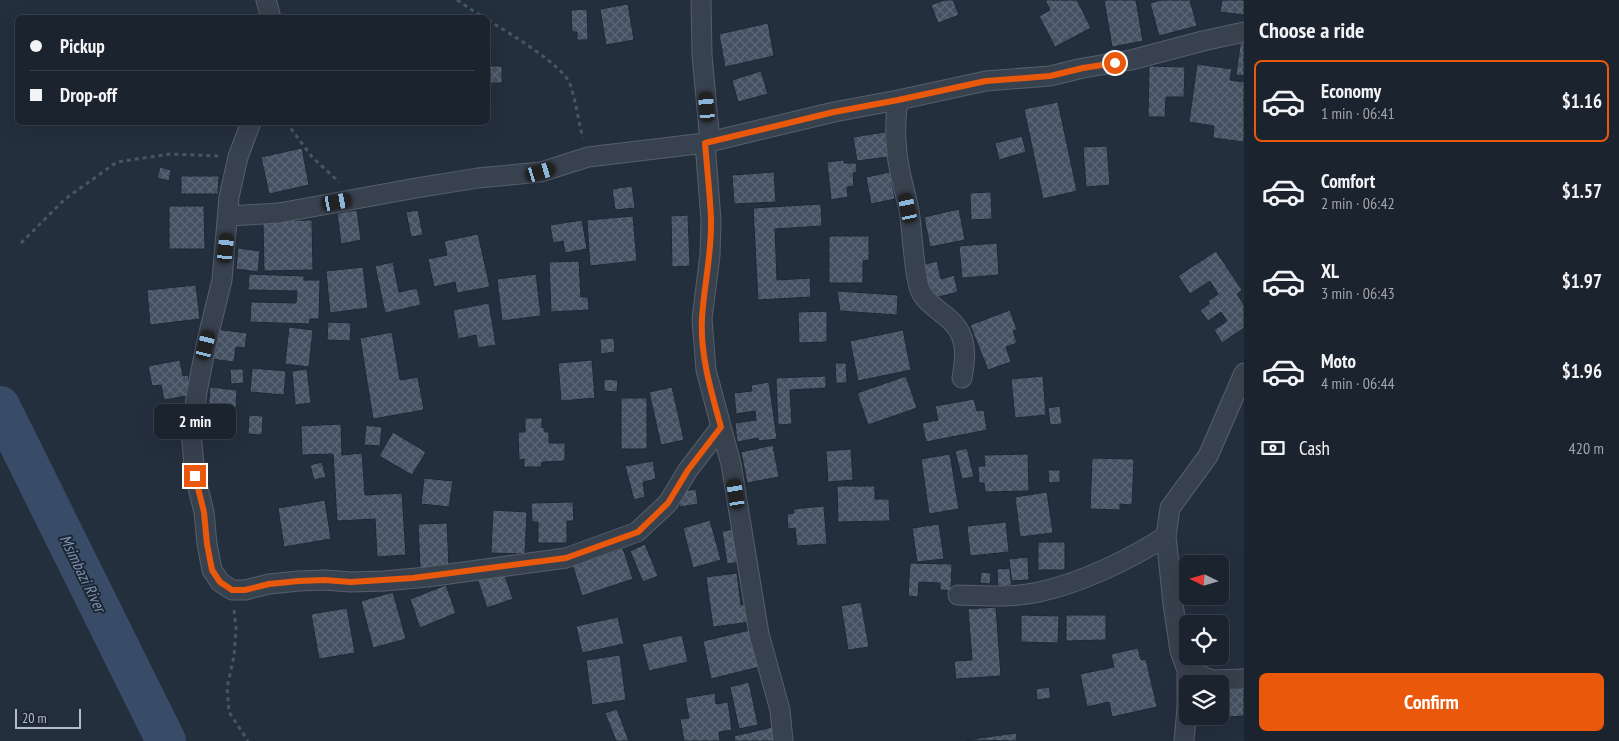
<!DOCTYPE html>
<html lang="en">
<head>
<meta charset="utf-8">
<style>
  :root { --surface:#1b232e; --page:#242b36; --text:#f1f3f6; --muted:#a0a4aa; --line:#39404a; --accent:#ea580c }
  body { margin:0; font-family:"PT Sans Narrow",sans-serif; background:var(--page); color:var(--text); height:100vh; display:flex; flex-direction:column; font-size:19px; white-space:nowrap }
  * { box-sizing:border-box; margin:0 }
  p { font-size:16px; color:var(--muted) }
  .icon { flex:none; width:28px; height:28px; fill:none; stroke:currentColor; stroke-width:2; stroke-linecap:round; stroke-linejoin:round }
  .map { position:relative; flex:1; overflow:hidden }
  .side { display:flex; flex-direction:column; background:var(--surface); width:375px }
  .side>* { flex:none }
  .banner { position:absolute; left:15px; top:15px; width:475px; height:110px; border-radius:8px; box-shadow:0 5px 20px #0002,0 0 0 1px var(--line); display:grid; align-content:center; height:110px; padding:0 15px; background:var(--surface) }
  .needle { width:32px; rotate:275deg }
  .fabs { position:absolute; left:1179px; top:555px; display:grid; gap:10px }
  .fabs a { display:grid; place-items:center; width:50px; height:50px; border-radius:8px; background:var(--surface); box-shadow:0 5px 20px #0002,0 0 0 1px var(--line); font-size:25px }
  .scale { position:absolute; left:15px; bottom:12px; width:66px; box-sizing:border-box; padding-left:5px; border:2px solid #b4bcc9; border-top:0; font-size:14px; line-height:18px; white-space:nowrap; color:#b4bcc9; -webkit-text-stroke:4px #1d2633; paint-order:stroke }
  .end { position:absolute; width:22px; height:22px; margin:-11px; border:6px solid #ea580c; background:#fff; box-shadow:0 0 0 2px #fff }
  .from { border-radius:50% }
  .bubble { position:absolute; height:35px; border-radius:8px; background:var(--surface); box-shadow:0 5px 20px #0002,0 0 0 1px var(--line); font-size:16px; font-weight:600; line-height:35px; text-align:center }
  .car { position:absolute; width:15px; height:30px; margin:-15px -8px; border-radius:6px; box-shadow:0 0 4px 1px #0007; background:linear-gradient(#222 24%,#8ab4d8 0 40%,#222 0 76%,#8ab4d8 0 86%,#222 0) }
  .banner b { display:flex; align-items:center; gap:18px; height:48px; font-size:19px }
  .banner b+b { border-top:1px solid var(--line) }
  .banner i { width:12px; height:12px; background:var(--text) }
  ul { padding:0; list-style:none }
  li { display:flex; align-items:center; gap:15px; height:82px; margin:0 10px 8px; padding:0 5px; border:2px solid transparent; border-radius:8px }
  li div { flex:1 }
  li b { display:block; font-size:19px }
  li em { font-style:normal; font-weight:600 }
  li.current { border-color:var(--accent) }
  li>.icon { width:45px; height:45px; stroke-width:1.5 }
  h2 { padding:0 15px; font-size:22px; line-height:60px }
  .pay { display:flex; align-items:center; gap:12px; height:55px; padding:0 15px; font-size:19px }
  .pay p { margin-inline-start:auto }
  .action { display:flex; gap:10px; margin-top:auto; padding:10px 15px }
  .action a { flex:1; height:58px; border-radius:8px; background:var(--accent); color:#fff; font-size:20px; font-weight:600; line-height:58px; text-align:center }
  main { display:flex; flex:1; min-height:0 }
  .map>svg:first-child { display:block }
  .lines { fill:none; stroke-linecap:round; stroke-linejoin:round }
  .river { stroke:#394c67; stroke-width:40 }
  .building { fill:url(#building-cross-hatch); stroke:#1f2835 }
  .minor-casing { stroke:#565f6c; stroke-width:21 }
  .path { stroke:#44595c; stroke-width:3; stroke-dasharray:4 4; stroke-linecap:butt }
  .minor { stroke:#38414e; stroke-width:19 }
  .route { stroke:#ea580c; stroke-width:6 }
  .labels { text-anchor:middle; stroke-width:4; stroke-linejoin:round; paint-order:stroke }
  .water-label { font-size:16px; font-style:italic; fill:#7c92b1; stroke:#1d2633 }
</style>
</head>
<body>
<main>
<div class="map">
<svg width="1244" height="741" viewBox="0 0 1244 741">
  <defs>
    <pattern id="building-cross-hatch" width="8" height="8" patternUnits="userSpaceOnUse" patternTransform="scale(1.25)"><rect width="8" height="8" fill="#455162"/><path d="M0 0l8 8M0 8l8-8" fill="none" stroke="#5d6877"/></pattern>
  </defs>
  <rect width="100%" height="100%" fill="#242f3e"/>
  <g class="lines">
    <!-- river -->
    <path class="river" d="M0,406L166,741"/>
  </g>
  <!-- building -->
  <path class="building" d="M944,0H953L959,15L938,23L931,5Z
    M1045,0H1077L1091,28L1055,47L1039,16L1050,10Z
    M1104,0H1136L1143,41L1112,47Z
    M1162,0H1190L1197,26L1159,36L1150,3Z
    M1222,0H1244V15L1220,12Z
    M628,4L634,40L606,45L600,9Z
    M587,9L588,40H577V32H572L571,10Z
    M768,23L774,56L725,67L719,34Z
    M1241,38L1244,39V76L1236,75Z
    M1197,64L1232,69L1230,80L1244,82V142L1213,138L1214,126L1189,122Z
    M488,66H502V83H488Z
    M1149,66L1185,67L1184,97H1166L1165,117H1148Z
    M761,71L768,94L738,102L732,80Z
    M1058,102L1077,191L1043,199L1024,109Z
    M885,132L888,157L857,161L853,137Z
    M1022,136L1026,152L999,160L995,143Z
    M1107,146L1110,185L1086,187L1083,147Z
    M302,148L309,185L269,194L261,157Z
    M844,160V163H856L857,172L853,173L854,186L847,187L848,197L831,200L827,162Z
    M160,167L171,170L169,181L157,178Z
    M774,172L776,202L734,204L732,175Z
    M890,172L895,199L871,204L866,177Z
    M181,176H219L218,194H181Z
    M632,186L635,208L615,210L612,189Z
    M991,192L992,219L971,220L970,193Z
    M821,204L822,226L775,229L777,280L810,278L811,297L758,300L753,208Z
    M169,206H204L205,249H169Z
    M959,209L965,240L930,247L924,217Z
    M357,210L361,240L341,244L337,213Z
    M418,210L423,235L411,237L406,212Z
    M688,215L690,266L672,267L671,216Z
    M633,216L637,261L590,266L587,220Z
    M312,220L313,270L264,271L263,221Z
    M582,220L587,249L565,253L563,241L553,243L550,225Z
    M478,234L490,287L457,293L455,282L434,287L428,259L447,255L444,241Z
    M829,236H869V260L863,261V283H829Z
    M997,243L999,275L962,278L959,246Z
    M238,248L260,251L258,272L236,269Z
    M1216,251L1242,290L1237,294L1244,305V328L1222,343L1214,330L1227,321L1221,312L1208,321L1200,310L1209,304L1208,301L1218,294L1210,281L1190,294L1178,276Z
    M579,261L581,297H588L589,310L551,312L549,262Z
    M937,261L941,279L954,275L958,292L931,299L922,265Z
    M393,262L399,292L417,288L421,305L385,313L375,266Z
    M363,267L368,308L330,313L326,271Z
    M249,274L304,276V280H320L319,319H310L309,324L250,322L251,302L296,303L297,291L248,290Z
    M536,274L541,316L502,321L497,279Z
    M196,285L200,319L150,325L147,290Z
    M837,291L898,295L897,315L840,311Z
    M489,303L496,345L478,348L476,335L458,339L453,310Z
    M1010,310L1017,330L1013,331L1017,343L1006,347L1011,362L988,370L970,325Z
    M827,311V342L799,343L798,312Z
    M328,322L351,323L350,341L327,340Z
    M289,327L313,330L309,367L285,364Z
    M215,329L247,333L245,348L236,347L234,362L211,359Z
    M903,330L911,370L858,381L850,341Z
    M392,332L400,380L418,377L424,410L373,419L360,338Z
    M614,338L615,352L601,354L600,339Z
    M180,360L183,376L188,375L192,395L164,400L161,385L152,386L148,366Z
    M592,360L595,398L561,401L558,363Z
    M835,363H846L847,383H836Z
    M252,368L286,371L284,395L250,392Z
    M230,369H243L244,383L231,384Z
    M307,369L311,403L295,405L292,371Z
    M826,376V388L790,390L792,424L778,425L776,378Z
    M906,376L917,408L868,425L857,393Z
    M1043,376L1046,415L1015,418L1011,379Z
    M604,379L618,380L617,392L604,391Z
    M769,382L777,439L759,441L758,438L737,442L735,423L756,420L755,411L736,414L734,393L752,391L751,385Z
    M210,387L237,390L235,428L207,426Z
    M672,387L684,440L661,445L649,392Z
    M621,398H647V449H621Z
    M974,399L977,411L984,410L987,430L926,442L922,423L938,420L935,406Z
    M1060,406L1062,424L1050,425L1048,408Z
    M249,415L263,416L262,435L248,434Z
    M525,418H542V428L544,427L545,432H549V443H565V461L542,462L541,467H524V459L519,460L518,432H525Z
    M341,424L342,455L362,453L365,495L402,493L406,555L377,557L375,519L337,521L333,454L302,455L301,426Z
    M366,425L382,427L380,446L364,445Z
    M206,427L210,428L209,438H201L202,431H206Z
    M393,432L426,452L412,475L379,456Z
    M773,445L779,477L747,483L741,452Z
    M967,448L974,477L962,479L955,451Z
    M851,449L853,480L828,482L826,451Z
    M950,454L959,509L929,514L921,459Z
    M1028,454L1029,491L985,492L984,483H979L978,466H985L984,455Z
    M1092,458L1134,459L1132,505L1120,504V510L1090,509Z
    M653,461L656,479L643,482L645,497L634,500L625,466Z
    M322,462L326,477L314,480L310,465Z
    M1048,470H1060V482L1049,483Z
    M424,478L453,481L449,507L421,504Z
    M837,486H875V499H889L890,521L838,522Z
    M696,489L698,504L680,507L678,492Z
    M1047,492L1053,533L1020,537L1015,497Z
    M325,500L331,539L284,547L278,508Z
    M573,502L574,521H567V543H538V522H532L531,503Z
    M824,506L827,544L797,546L795,528L788,529L787,514L794,513L793,509Z
    M493,510L527,512L525,554L491,553Z
    M710,520L721,560L693,568L683,528Z
    M1006,522L1009,552L970,556L967,526Z
    M447,523L449,567L420,568L418,524Z
    M939,524L944,559L917,562L912,528Z
    M735,529L741,562L727,564L722,531Z
    M1038,542H1065V570H1038Z
    M645,544L658,576L643,582L630,551Z
    M623,548L633,579L582,596L572,564Z
    M1028,557L1029,580L1011,581L1009,559Z
    M910,563L952,564L951,591L940,590V583L919,582L918,597L908,596Z
    M1010,568L1012,585L998,587L997,569Z
    M503,570L513,599L487,608L477,578Z
    M981,572L991,573L990,584L980,583Z
    M737,573L741,605L747,604L750,622L713,627L706,577Z
    M446,585L456,613L420,628L410,599Z
    M393,592L406,639L373,648L361,601Z
    M861,602L869,647L848,650L841,606Z
    M996,607L1001,676L956,679L954,661L972,660L968,609Z
    M347,608L355,653L319,659L311,614Z
    M1021,615L1059,616L1058,643L1021,642Z
    M1066,615H1106V640L1066,641Z
    M618,617L624,644L582,653L576,626Z
    M750,630L759,667L711,679L703,641Z
    M682,635L688,662L649,671L642,644Z
    M1138,648L1141,660L1146,659L1157,707L1112,717L1109,702L1087,707L1080,674L1114,667L1111,654Z
    M620,655L626,700L592,705L586,660Z
    M1244,681V716L1229,717L1227,682Z
    M749,682L758,725L739,729L730,687Z
    M1049,687L1051,698L1037,700L1036,689Z
    M715,693L716,704L728,702L732,730L719,732L720,741H684L680,719L689,718L685,698Z
    M617,709L629,741H616L605,713Z
    M773,727L777,741H735L734,736Z
    M1016,733L1017,741L966,740Z"/>
  <g class="lines">
    <defs>
      <path id="minor" d="M266,0L271,18
        M701,0L702,55L710,142
        M898,100C895,118 895,135 897,153C899,175 907,196 910,217C912,233 915,281 921,292C926,302 935,307 943,314C967,331 967,351 962,378
        M251,122L238,157L229,197L222,280L206,345L197,392L191,432L195,476L204,512L207,544L212,570L220,582L232,590H245L269,584L299,581L324,580L351,582L384,581L427,577L566,558L637,532L668,503L688,470L721,427
        M705,143L711,220L710,255L702,319L706,370L731,464L759,634L780,710L783,741
        M229,216L279,213L416,188L478,178L541,172L588,157L705,143L834,112L898,100L986,81L1050,76L1083,68L1131,60L1203,41L1244,32
        M1244,373L1208,456L1170,508L1166,536L1173,604L1180,651L1187,670L1212,680L1244,679
        M958,595C984,596 1013,598 1039,592C1081,583 1131,559 1166,536
        M1184,741L1187,708V670"/>
    </defs>
    <!-- minor casing -->
    <use href="#minor" class="minor-casing"/>
    <!-- path -->
    <path class="path" d="M457,0L484,18
      M488,20C507,32 562,64 570,84C576,101 578,120 583,138
      M286,122L312,157L339,182
      M21,243L65,199L117,162L170,154L218,156
      M234,610L236,628L234,656L227,688L229,712L248,741"/>
    <!-- minor -->
    <use href="#minor" class="minor"/>
  </g>
  <g class="lines">
    <!-- route -->
    <path class="route" d="M195,476L204,512L207,544L212,570L220,582L232,590H245L269,584L299,581L324,580L351,582L413,578L566,558L638,532L668,503L688,470L721,427C711,391 700,355 702,318C704,285 712,253 711,219C710,194 707,168 705,143L834,112L898,100L986,81L1050,76L1083,68L1115,63"/>
  </g>
  <g class="labels">
    <!-- water labels -->
    <g class="water-label">
      <text transform="translate(83 573) rotate(64)" y="6">Msimbazi River</text>
    </g>
  </g>
</svg>
<div class="fabs">
<a><svg class="needle" viewBox="-14 -14 28 28"><path d="M0-13l5 13h-10z" fill="#e53935"/><path d="M0 13l5-13h-10z" fill="#a0a4aa"/></svg></a>
<a><svg class="icon" aria-label="locate" viewBox="0 0 24 24"><circle cx="12" cy="12" r="6"/><path d="M12 2v4M12 18v4M2 12h4M18 12h4"/></svg></a>
<a><svg class="icon" aria-label="layers" viewBox="0 0 24 24"><path d="M12 4l9 5-9 5-9-5zM3 14l9 5 9-5"/></svg></a>
</div>
<div class="scale">20 m</div>
<i class="end from" style="left:1115px;top:63px"></i>
<i class="end" style="left:195px;top:476px"></i>
<div class="bubble" style="left:154px;top:404px;width:82px">2 min</div>
<i class="car" style="left:707px;top:107px;rotate:355deg"></i>
<i class="car" style="left:541px;top:172px;rotate:73deg"></i>
<i class="car" style="left:337px;top:202px;rotate:80deg"></i>
<i class="car" style="left:908px;top:208px;rotate:348deg"></i>
<i class="car" style="left:226px;top:248px;rotate:6deg"></i>
<i class="car" style="left:206px;top:345px;rotate:14deg"></i>
<i class="car" style="left:736px;top:494px;rotate:351deg"></i>
<div class="banner">
<b><i class="from"></i>Pickup</b>
<b><i></i>Drop-off</b>
</div>
</div>
<section class="side">
<h2>Choose a ride</h2>
<ul>
<li class="current"><svg class="icon" aria-label="car" viewBox="0 0 24 24"><path d="M5 17H2v-5l4-1 3-4h7l3 4 3 1v5h-3M9 17h6M6 11h13"/><circle cx="7" cy="17" r="2"/><circle cx="17" cy="17" r="2"/></svg><div><b>Economy</b><p>1 min · 06:41</p></div><em>$1.16</em></li>
<li><svg class="icon" aria-label="car" viewBox="0 0 24 24"><path d="M5 17H2v-5l4-1 3-4h7l3 4 3 1v5h-3M9 17h6M6 11h13"/><circle cx="7" cy="17" r="2"/><circle cx="17" cy="17" r="2"/></svg><div><b>Comfort</b><p>2 min · 06:42</p></div><em>$1.57</em></li>
<li><svg class="icon" aria-label="car" viewBox="0 0 24 24"><path d="M5 17H2v-5l4-1 3-4h7l3 4 3 1v5h-3M9 17h6M6 11h13"/><circle cx="7" cy="17" r="2"/><circle cx="17" cy="17" r="2"/></svg><div><b>XL</b><p>3 min · 06:43</p></div><em>$1.97</em></li>
<li><svg class="icon" aria-label="car" viewBox="0 0 24 24"><path d="M5 17H2v-5l4-1 3-4h7l3 4 3 1v5h-3M9 17h6M6 11h13"/><circle cx="7" cy="17" r="2"/><circle cx="17" cy="17" r="2"/></svg><div><b>Moto</b><p>4 min · 06:44</p></div><em>$1.96</em></li>
</ul>
<div class="pay"><svg class="icon" aria-label="cash" viewBox="0 0 24 24"><path d="M3 7h18v10H3z"/><circle cx="12" cy="12" r="2"/></svg>Cash<p>420 m</p></div>
<div class="action"><a>Confirm</a></div>
</section>
</main>
</body>
</html>
